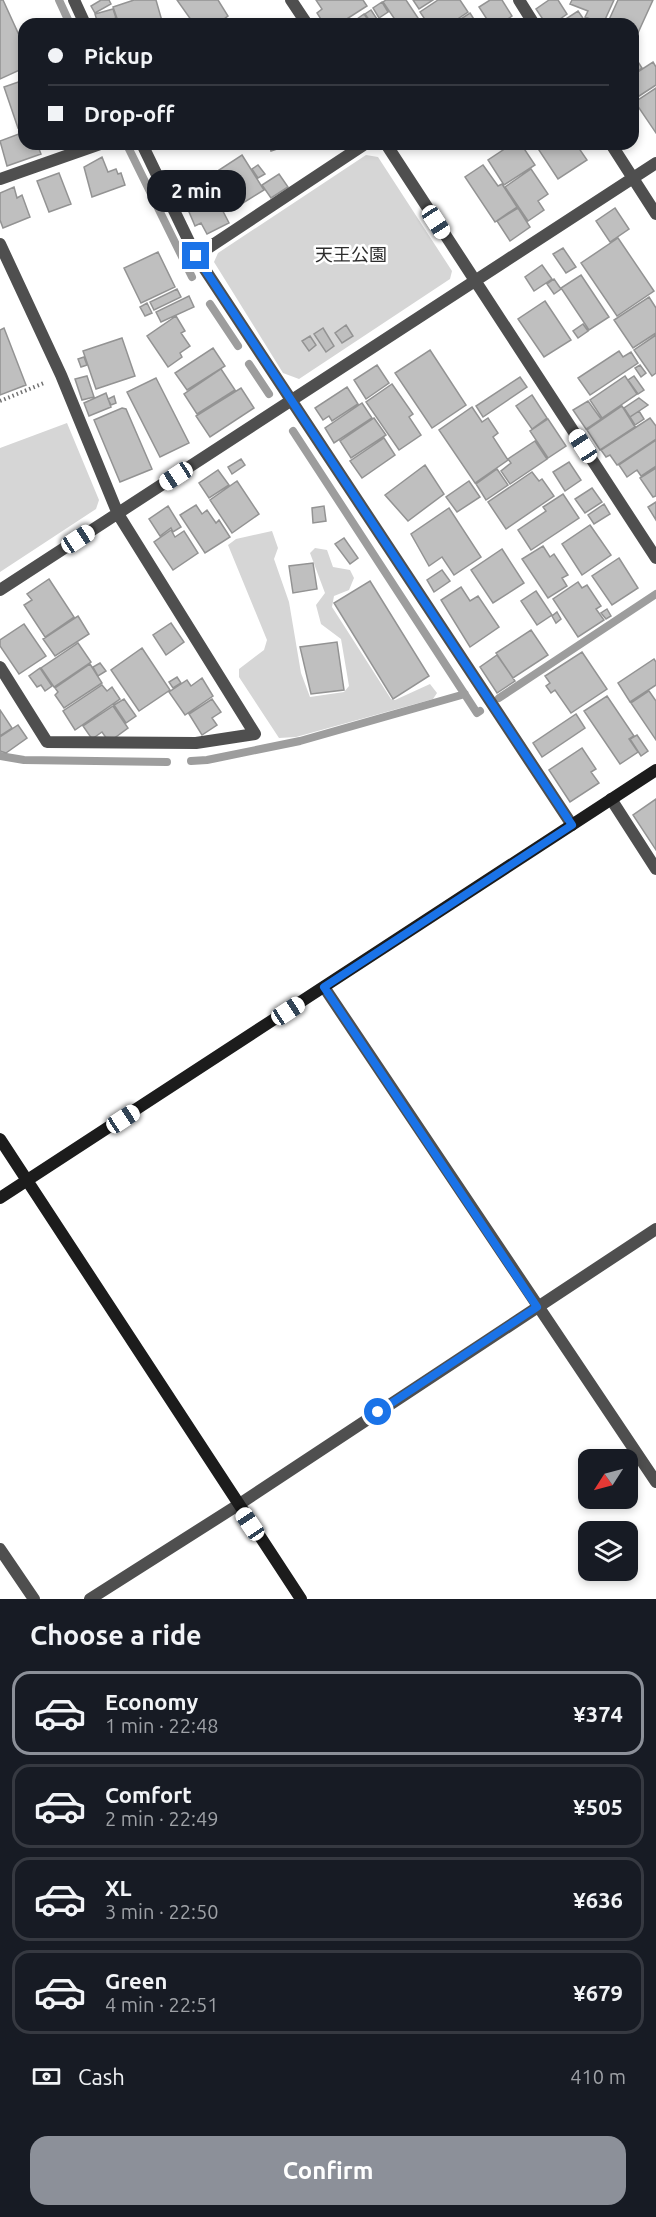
<!DOCTYPE html>
<html lang="en">
<head>
<meta charset="utf-8">
<style>
  :root { --surface:#171b24; --page:#20242c; --text:#f1f3f6; --muted:#9ea1a6; --line:#363941; --accent:#8c9099 }
  body { margin:0; font-family:Ubuntu,"Noto Sans JP",sans-serif; background:var(--page); color:var(--text); height:100vh; display:flex; flex-direction:column; font-size:22px; white-space:nowrap }
  * { box-sizing:border-box; margin:0 }
  p { font-size:20px; color:var(--muted) }
  .icon { flex:none; width:33px; height:33px; fill:none; stroke:currentColor; stroke-width:2; stroke-linecap:round; stroke-linejoin:round }
  .map { position:relative; height:1599px; overflow:hidden }
  .panel { display:flex; flex-direction:column; background:var(--surface); flex:1 }
  .panel>* { flex:none }
  .top-card { position:absolute; left:18px; top:18px; width:621px; height:132px; border-radius:18px; box-shadow:0 3px 9px #0003; display:grid; align-content:center; height:132px; padding:0 30px; background:var(--surface) }
  .needle { width:39px; rotate:234deg }
  .tools { position:absolute; left:578px; top:1449px; display:grid; gap:12px }
  .tools a { display:grid; place-items:center; width:60px; height:60px; border-radius:12px; background:var(--surface); box-shadow:0 3px 9px #0003; font-size:30px }
  .end { position:absolute; width:27px; height:27px; margin:-14px; border:8px solid #1a73e8; background:#fff; box-shadow:0 0 0 3px #fff }
  .from { border-radius:50% }
  .bubble { position:absolute; height:42px; border-radius:18px; background:var(--surface); box-shadow:0 3px 9px #0003; font-size:20px; font-weight:700; line-height:42px; text-align:center }
  .car { position:absolute; width:18px; height:36px; margin:-18px -9px; border-radius:8px; box-shadow:0 0 4px 2px #0007; background:linear-gradient(#fff 24%,#345 0 40%,#fff 0 76%,#345 0 86%,#fff 0) }
  .top-card b { display:flex; align-items:center; gap:21px; height:57px; font-size:22px }
  .top-card b+b { border-top:2px solid var(--line) }
  .top-card i { width:15px; height:15px; background:var(--text) }
  ul { padding:0; list-style:none }
  li { display:flex; align-items:center; gap:18px; height:84px; margin:0 12px 9px; padding:0 18px; border:3px solid var(--line); border-radius:18px }
  li div { flex:1 }
  li b { display:block; font-size:22px }
  li em { font-style:normal; font-weight:700 }
  li.active { border-color:var(--accent) }
  li>.icon { width:54px; height:54px; stroke-width:1.5 }
  h2 { padding:0 30px; font-size:27px; line-height:72px }
  .pay { display:flex; align-items:center; gap:15px; height:66px; padding:0 30px; font-size:22px }
  .pay p { margin-inline-start:auto }
  .action { display:flex; gap:12px; margin-top:auto; padding:12px 30px }
  .action a { flex:1; height:69px; border-radius:18px; background:var(--accent); color:#fff; font-size:24px; font-weight:700; line-height:69px; text-align:center }
  .map>svg:first-child { display:block }
  .green { fill:#d6d6d6 }
  .lines { fill:none; stroke-linecap:round; stroke-linejoin:round }
  .stream { stroke:#9d9d9d; stroke-width:8 }
  .building { fill:#bfbfbf; stroke:#939393; stroke-width:1.5 }
  .path { stroke:#717171; stroke-width:4; stroke-dasharray:1.5 3; stroke-linecap:butt }
  .street { stroke:#4f4f4f; stroke-width:12 }
  .secondary { stroke:#1c1c1c; stroke-width:12 }
  .route { stroke:#1a73e8; stroke-width:8 }
  .labels { text-anchor:middle; stroke-width:5; stroke-linejoin:round; paint-order:stroke }
  .park-label { font-size:18px; fill:#2d2d2d; stroke:#fff }
</style>
</head>
<body>
<div class="map">
<svg width="656" height="1599" viewBox="0 0 656 1599">
  <rect width="100%" height="100%" fill="#fff"/>
  <!-- green -->
  <path class="green" d="M366,155L378,157L452,271L450,279L299,379L283,373L214,262L218,253Z
    M67,423L99,500L96,509L0,572V448Z
    M272,531L278,548L274,559L289,602L301,673L310,697L344,692L349,686L341,639L321,624L316,605L325,593L310,553L315,548L327,550L333,567L350,570L354,578L349,590L334,596L332,607L391,699L395,700L430,684L437,693L433,699L296,737L279,738L239,677V669L264,650L267,640L228,545L236,539Z"/>
  <g class="lines">
    <!-- stream -->
    <path class="stream" d="M59,0L70,24
      M128,147L192,277
      M210,304L238,346
      M249,364L269,394
      M293,431L477,713L480,711
      M499,698L656,594
      M0,756L24,760L167,762
      M191,761L207,760L300,741L465,694"/>
  </g>
  <!-- building -->
  <path class="building" d="M0,0H3L24,46V68L0,79Z
    M101,0H109L111,4L95,13L91,6Z
    M134,0H156L162,21L158,24H119L113,7Z
    M177,0H218L228,16L217,24H194Z
    M316,0H363L367,6L339,24H324L317,13L322,9Z
    M386,0H406L422,24H398L383,2Z
    M413,0H433L419,9Z
    M438,0H460L468,12L450,24H428L420,12Z
    M490,0H502L512,16L501,24H490L479,7Z
    M549,0H558L567,14L553,24H546L536,9Z
    M572,0H614L603,24L585,17L588,11L570,4Z
    M618,0H653L637,35L633,33V24L608,22Z
    M382,2L388,12L379,18L373,8Z
    M113,9L116,18L98,24L95,14Z
    M371,10L379,22L376,24H372L365,14Z
    M578,11L587,24H558Z
    M470,13L477,24H453Z
    M364,14L371,24H350Z
    M633,54L642,68L633,74Z
    M653,62L656,67V85L633,100V75Z
    M24,80V126L18,128L4,87Z
    M656,88V133L635,102Z
    M24,132V144H37L41,154L7,166L0,141Z
    M269,144H292L271,151Z
    M512,144H521L535,165L504,185L488,160Z
    M535,144H576L587,160L558,179Z
    M242,155L264,190L235,208L227,196L224,198L214,184L218,182L213,174Z
    M102,157L108,172L116,169L118,174L121,173L125,185L92,197L84,167Z
    M258,165L265,174L258,178L252,169Z
    M483,165L498,186L502,184L517,207L495,222L465,177Z
    M531,169L548,194L538,201L544,210L528,221L505,187Z
    M59,173L71,204L49,212L37,181Z
    M279,174L288,187L271,198L262,185Z
    M210,186L229,223L207,234L201,223L195,226L184,200Z
    M14,187L17,198L22,195L30,217L3,228L0,220V193Z
    M518,208L530,227L510,241L497,221Z
    M615,208L629,229L610,242L596,221Z
    M618,238L654,291L617,316L581,263Z
    M563,248L576,267L566,273L553,254Z
    M158,252L175,287L141,303L124,268Z
    M542,265L552,279L534,291L525,277Z
    M581,275L609,317L589,330L561,288Z
    M554,279L561,289L554,294L547,284Z
    M177,289L181,297L154,310L150,302Z
    M189,296L194,307L161,322L156,312Z
    M649,297L656,308V333L633,348L614,320Z
    M545,301L571,340L544,357L518,319Z
    M147,303L152,313L145,316L140,307Z
    M176,316L185,331L181,333L190,346L180,353L182,357L168,367L147,336Z
    M583,324L588,331L578,338L573,331Z
    M346,325L353,336L342,343L335,333Z
    M4,328L26,385L0,395V330Z
    M323,328L334,346L326,352L314,334Z
    M656,335V373L652,376L634,350Z
    M310,336L316,345L309,351L302,341Z
    M122,338L135,376L96,389L83,351Z
    M213,348L225,366L187,390L175,373Z
    M430,350L466,405L432,428L395,373Z
    M619,351L623,357L631,352L638,363L590,395L578,378Z
    M84,357L87,365L81,367L78,359Z
    M377,365L389,383L366,399L354,380Z
    M640,365L646,373L641,377L635,368Z
    M221,369L235,390L197,414L184,394Z
    M87,376L94,397L82,400L75,379Z
    M625,376L637,394L602,418L590,400Z
    M634,376L644,390L638,394L628,380Z
    M520,377L527,387L483,417L476,406Z
    M156,378L189,443L160,457L127,392Z
    M392,384L413,414L409,417L421,435L399,450L366,402Z
    M347,387L358,404L332,421L329,416L323,420L315,408Z
    M241,388L254,408L210,437L196,416Z
    M106,393L111,407L89,416L84,403Z
    M532,395L547,418L532,429L516,406Z
    M114,396L116,403L111,405L108,399Z
    M639,398L648,405L630,417L624,408Z
    M588,401L601,419L586,429L573,410Z
    M362,403L372,418L334,443L325,428Z
    M622,406L635,427L600,450L587,430Z
    M472,407L482,422L488,418L498,433L493,437L508,460L475,483L439,430Z
    M122,408L126,409L152,469L120,482L94,420Z
    M639,411L644,419L635,425L630,417Z
    M374,418L386,435L351,458L340,441Z
    M650,418L656,426V439L617,465L610,455L606,457L601,450Z
    M548,419L566,446L548,458L530,431Z
    M384,438L395,455L362,478L350,461Z
    M656,440V466L641,476L637,470L627,477L619,465Z
    M535,441L547,459L510,484L501,471L511,463L508,459Z
    M241,459L245,465L232,474L228,467Z
    M569,462L581,480L565,491L553,472Z
    M425,465L444,494L408,521L385,495Z
    M656,468V496L653,497L640,478Z
    M497,469L508,485L486,500L476,484Z
    M218,470L229,485L209,498L199,483Z
    M532,472L539,481L542,479L554,496L506,529L488,502Z
    M237,481L259,514L232,533L210,500Z
    M469,481L480,497L457,512L446,497Z
    M592,488L602,502L585,513L575,499Z
    M563,494L579,518L531,550L518,530L546,511L543,507Z
    M656,502V520L648,507Z
    M604,504L610,514L594,524L588,515Z
    M196,505L202,514L207,510L216,523L219,520L230,537L205,553L180,515Z
    M168,506L181,527L173,532L171,528L160,536L149,519Z
    M324,506L326,521L313,523L312,508Z
    M449,508L481,557L454,575L442,557L429,566L411,534Z
    M590,525L611,555L582,575L562,544Z
    M171,530L175,537L184,531L198,553L173,570L154,542Z
    M344,538L358,558L350,564L335,544Z
    M543,546L550,557L554,554L568,575L562,578L567,586L548,598L522,559Z
    M502,549L524,583L493,603L471,570Z
    M619,558L638,588L612,605L592,576Z
    M313,563L317,589L293,593L289,566Z
    M442,570L450,581L434,592L427,580Z
    M49,579L74,617L45,637L24,605L32,600L27,594Z
    M370,581L429,676L393,699L334,603Z
    M578,582L582,588L587,585L601,606L596,609L604,620L578,637L553,599Z
    M461,587L470,601L478,596L499,627L470,647L441,600Z
    M536,591L552,615L537,625L521,601Z
    M607,609L611,616L606,619L601,613Z
    M557,612L561,619L556,623L552,616Z
    M78,616L89,634L55,656L43,639Z
    M171,623L184,642L166,655L153,635Z
    M24,624L46,656L19,674L0,646V640Z
    M531,630L548,655L513,678L496,653Z
    M337,642L344,690L311,694L300,647Z
    M78,643L91,662L54,687L41,668Z
    M142,648L170,690L139,711L111,670Z
    M582,652L607,689L571,713L555,690L551,693L546,686L550,683L545,676Z
    M497,655L515,681L497,693L480,667Z
    M654,659L656,662V685L630,702L618,683Z
    M100,663L106,671L98,676L93,667Z
    M90,664L102,683L64,708L55,695L58,692L55,688Z
    M40,668L52,686L45,691L41,685L37,687L29,676Z
    M177,677L181,683L173,688L169,682Z
    M202,678L213,696L185,715L169,692L187,680L191,686Z
    M102,685L107,691L112,687L120,699L75,730L63,711Z
    M649,691L656,701V740L631,703Z
    M607,696L634,736L629,739L638,752L620,764L584,711Z
    M124,699L136,716L126,723L114,705Z
    M212,699L221,712L212,718L217,725L202,735L189,714Z
    M113,706L128,728L109,742L102,732L92,739L83,726Z
    M0,710L12,728L0,736Z
    M576,714L585,728L542,757L533,743Z
    M18,725L27,738L6,753L0,751V737Z
    M637,735L648,751L641,756L630,739Z
    M582,748L596,769L591,772L599,783L570,802L549,770Z
    M656,799V850L633,815Z"/>
  <g class="lines">
    <!-- path -->
    <path class="path" d="M0,401L44,383"/>
    <!-- street -->
    <path class="street" d="M74,0L85,24
      M291,0L307,24
      M519,0L534,24
      M142,144L196,256L572,825
      M386,144L656,558
      M611,144L656,214
      M0,179L100,144
      M0,244L61,375L118,514L255,734L196,743L47,742L0,667
      M196,256L365,144
      M0,590L656,163
      M611,799L656,869
      M324,987L656,1482
      M0,1549L34,1599
      M90,1599L238,1505L656,1229"/>
    <!-- secondary -->
    <path class="secondary" d="M0,1139L301,1599
      M0,1198L656,770"/>
  </g>
  <g class="lines">
    <!-- route -->
    <path class="route" d="M196,256L572,825L324,987L537,1307L378,1412"/>
  </g>
  <g class="labels">
    <!-- park labels -->
    <g class="park-label">
      <text x="351" y="261">天王公園</text>
    </g>
  </g>
</svg>
<div class="tools">
<a><svg class="needle" viewBox="-14 -14 28 28"><path d="M0-13l5 13h-10z" fill="#e53935"/><path d="M0 13l5-13h-10z" fill="#9ea1a6"/></svg></a>
<a><svg class="icon" aria-label="layers" viewBox="0 0 24 24"><path d="M12 4l9 5-9 5-9-5zM3 14l9 5 9-5"/></svg></a>
</div>
<i class="end from" style="left:378px;top:1412px"></i>
<i class="end" style="left:196px;top:256px"></i>
<div class="bubble" style="left:147px;top:170px;width:99px">2 min</div>
<i class="car" style="left:436px;top:222px;rotate:147deg"></i>
<i class="car" style="left:583px;top:446px;rotate:327deg"></i>
<i class="car" style="left:176px;top:476px;rotate:237deg"></i>
<i class="car" style="left:78px;top:539px;rotate:57deg"></i>
<i class="car" style="left:288px;top:1011px;rotate:57deg"></i>
<i class="car" style="left:123px;top:1119px;rotate:57deg"></i>
<i class="car" style="left:250px;top:1524px;rotate:326deg"></i>
<div class="top-card">
<b><i class="from"></i>Pickup</b>
<b><i></i>Drop-off</b>
</div>
</div>
<section class="panel">
<h2>Choose a ride</h2>
<ul>
<li class="active"><svg class="icon" aria-label="car" viewBox="0 0 24 24"><path d="M5 17H2v-5l4-1 3-4h7l3 4 3 1v5h-3M9 17h6M6 11h13"/><circle cx="7" cy="17" r="2"/><circle cx="17" cy="17" r="2"/></svg><div><b>Economy</b><p>1 min · 22:48</p></div><em>¥374</em></li>
<li><svg class="icon" aria-label="car" viewBox="0 0 24 24"><path d="M5 17H2v-5l4-1 3-4h7l3 4 3 1v5h-3M9 17h6M6 11h13"/><circle cx="7" cy="17" r="2"/><circle cx="17" cy="17" r="2"/></svg><div><b>Comfort</b><p>2 min · 22:49</p></div><em>¥505</em></li>
<li><svg class="icon" aria-label="car" viewBox="0 0 24 24"><path d="M5 17H2v-5l4-1 3-4h7l3 4 3 1v5h-3M9 17h6M6 11h13"/><circle cx="7" cy="17" r="2"/><circle cx="17" cy="17" r="2"/></svg><div><b>XL</b><p>3 min · 22:50</p></div><em>¥636</em></li>
<li><svg class="icon" aria-label="car" viewBox="0 0 24 24"><path d="M5 17H2v-5l4-1 3-4h7l3 4 3 1v5h-3M9 17h6M6 11h13"/><circle cx="7" cy="17" r="2"/><circle cx="17" cy="17" r="2"/></svg><div><b>Green</b><p>4 min · 22:51</p></div><em>¥679</em></li>
</ul>
<div class="pay"><svg class="icon" aria-label="cash" viewBox="0 0 24 24"><path d="M3 7h18v10H3z"/><circle cx="12" cy="12" r="2"/></svg>Cash<p>410 m</p></div>
<div class="action"><a>Confirm</a></div>
</section>
</body>
</html>
